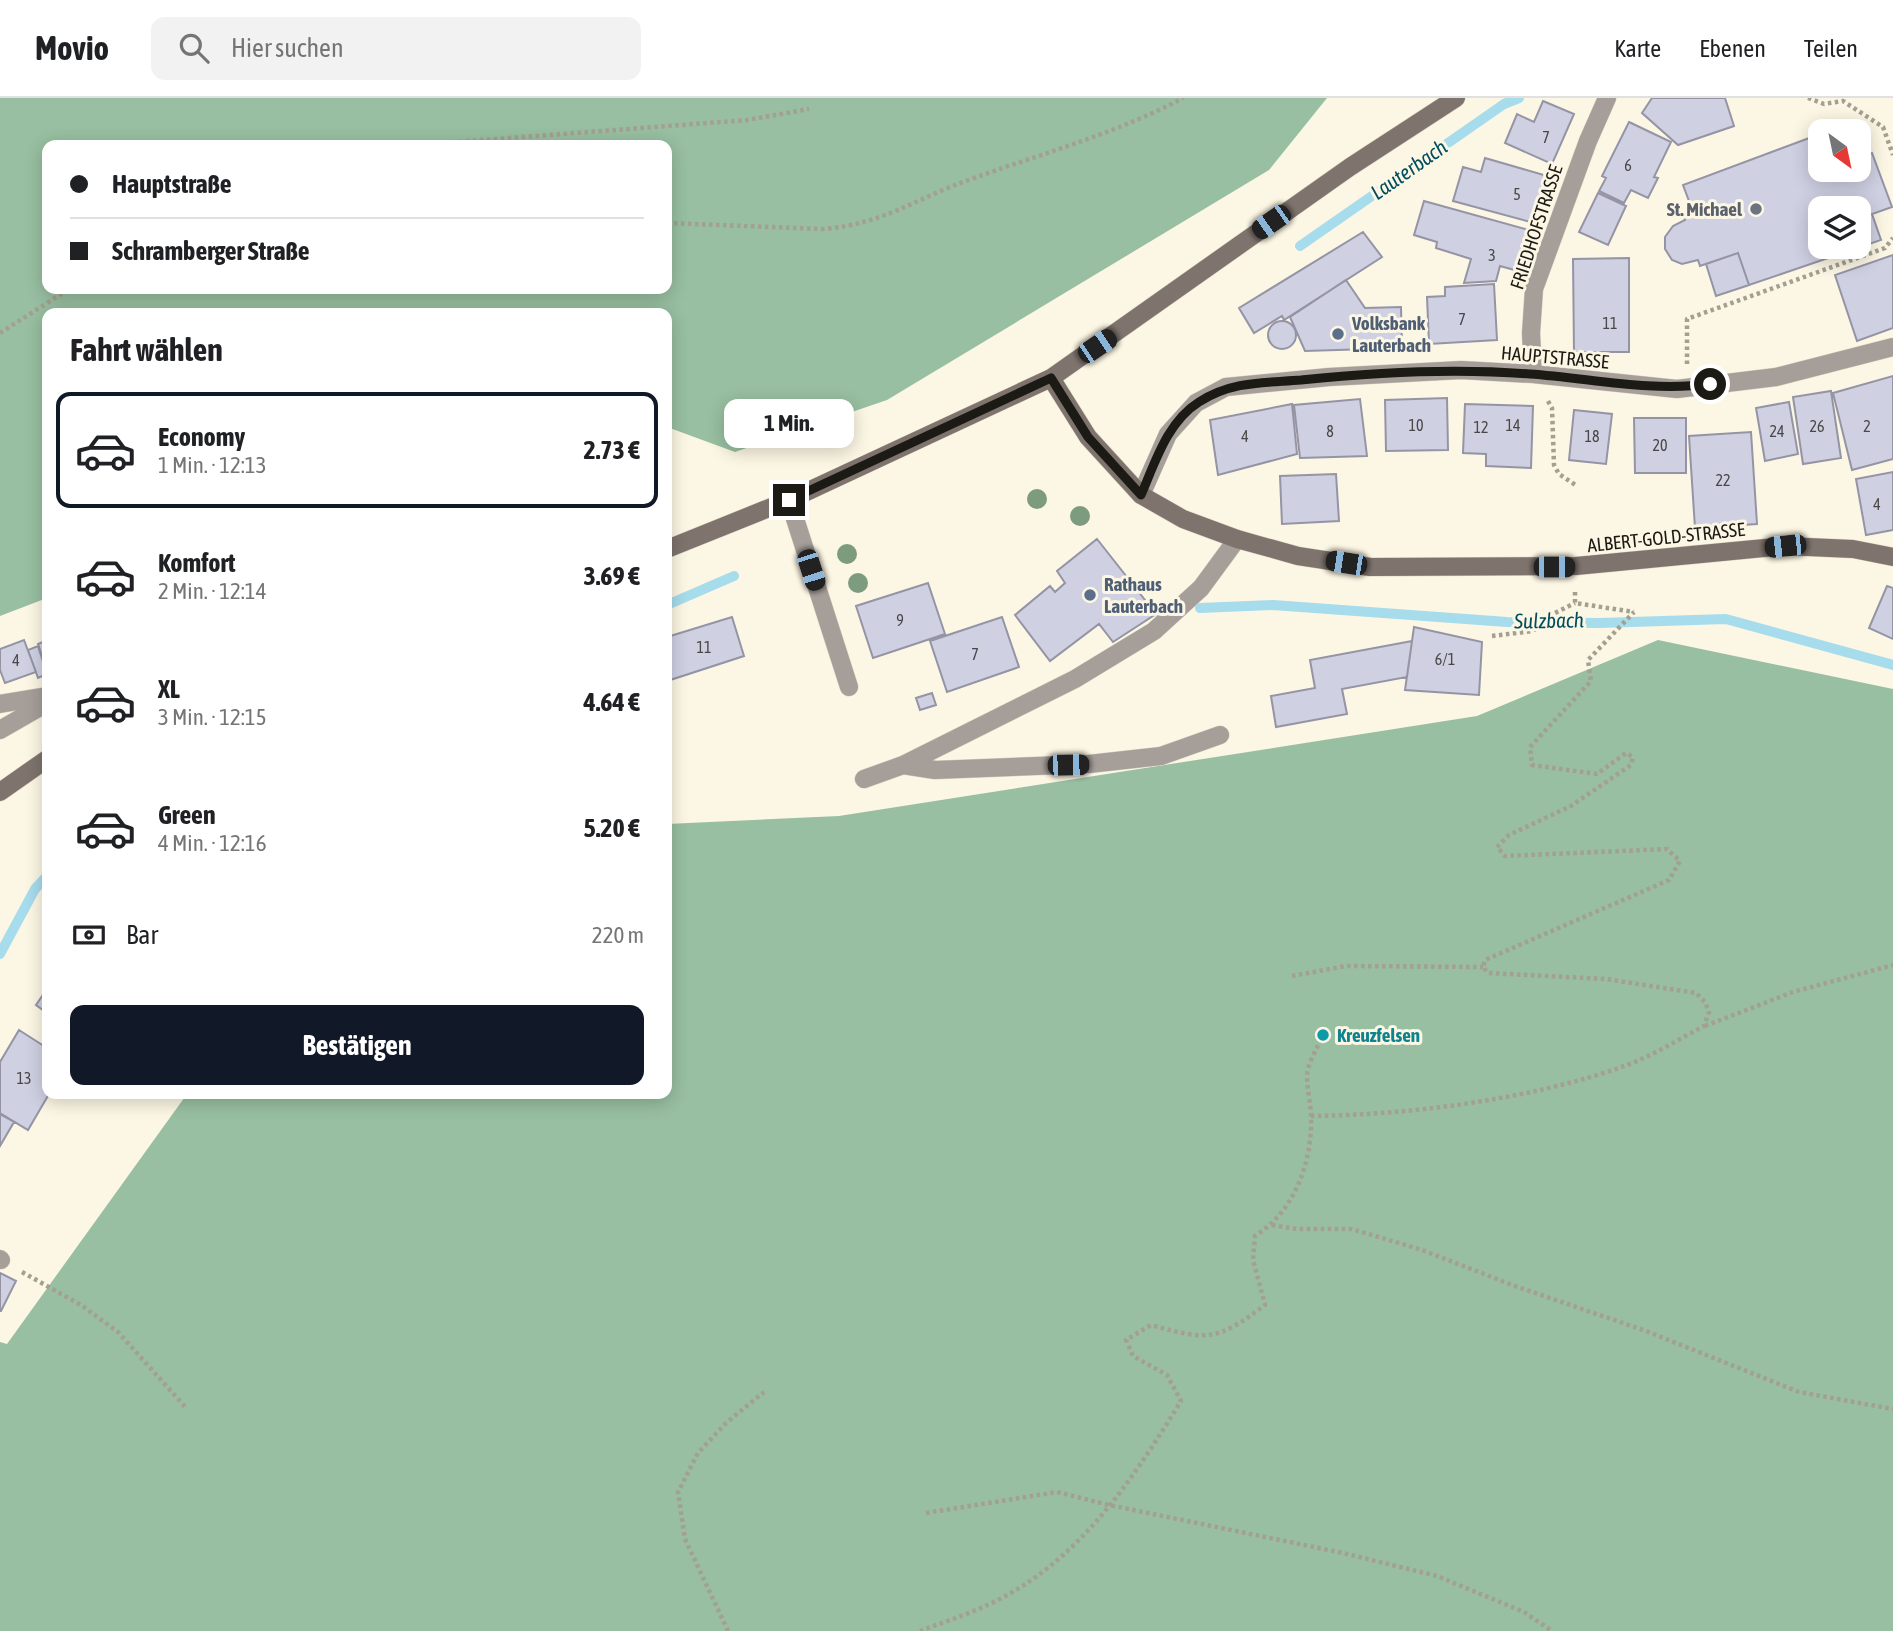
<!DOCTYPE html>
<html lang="de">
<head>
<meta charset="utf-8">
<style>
  :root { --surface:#fff; --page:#f2f2f2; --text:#202124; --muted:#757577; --line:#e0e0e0; --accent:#111827 }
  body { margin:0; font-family:"Asap Condensed",sans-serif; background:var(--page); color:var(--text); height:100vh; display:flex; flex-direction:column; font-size:26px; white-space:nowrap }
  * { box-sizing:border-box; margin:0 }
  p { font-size:23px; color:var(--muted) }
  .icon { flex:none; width:38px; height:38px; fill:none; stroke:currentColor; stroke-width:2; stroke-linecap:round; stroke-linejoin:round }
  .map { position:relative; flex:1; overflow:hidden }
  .sheet { position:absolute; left:42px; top:210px; width:630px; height:791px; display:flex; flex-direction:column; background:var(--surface); border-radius:14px; box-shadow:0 4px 18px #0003 }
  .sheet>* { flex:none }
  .guide { position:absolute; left:42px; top:42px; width:630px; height:154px; border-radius:14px; box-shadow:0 4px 18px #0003; display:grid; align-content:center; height:154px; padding:0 28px; background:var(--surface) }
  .needle { width:46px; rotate:147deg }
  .tools { position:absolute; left:1808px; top:21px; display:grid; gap:14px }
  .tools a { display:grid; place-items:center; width:63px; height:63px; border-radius:14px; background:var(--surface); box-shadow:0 4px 18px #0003; font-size:35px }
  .end { position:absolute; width:32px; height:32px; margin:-16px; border:9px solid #1c1a14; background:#fff; box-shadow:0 0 0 4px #fff }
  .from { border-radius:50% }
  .bubble { position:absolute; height:49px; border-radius:14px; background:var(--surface); box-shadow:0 4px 18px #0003; font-size:23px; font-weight:700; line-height:49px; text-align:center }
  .car { position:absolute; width:21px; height:42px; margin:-21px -10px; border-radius:9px; box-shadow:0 0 5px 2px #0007; background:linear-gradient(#222 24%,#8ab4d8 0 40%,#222 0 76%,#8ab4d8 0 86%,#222 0) }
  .guide b { display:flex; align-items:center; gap:24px; height:66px; font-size:26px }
  .guide b+b { border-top:2px solid var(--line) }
  .guide i { width:18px; height:18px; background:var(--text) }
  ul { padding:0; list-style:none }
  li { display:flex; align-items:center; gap:21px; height:116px; margin:0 14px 10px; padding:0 14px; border:4px solid transparent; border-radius:14px }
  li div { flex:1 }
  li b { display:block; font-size:26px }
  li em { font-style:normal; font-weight:700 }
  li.selected { border-color:var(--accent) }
  li>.icon { width:63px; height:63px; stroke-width:1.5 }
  h2 { padding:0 28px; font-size:32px; line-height:84px }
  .pay { display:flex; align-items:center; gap:18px; height:77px; padding:0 28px; font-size:26px }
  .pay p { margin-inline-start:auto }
  .primary-button { display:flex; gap:14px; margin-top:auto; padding:14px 28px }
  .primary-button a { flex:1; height:80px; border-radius:14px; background:var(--accent); color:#fff; font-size:28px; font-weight:700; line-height:80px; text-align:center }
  header { display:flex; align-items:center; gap:42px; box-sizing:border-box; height:98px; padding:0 35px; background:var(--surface); border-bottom:2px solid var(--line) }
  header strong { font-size:33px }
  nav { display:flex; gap:38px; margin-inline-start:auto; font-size:24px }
  .search { width:490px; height:63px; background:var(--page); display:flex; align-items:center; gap:18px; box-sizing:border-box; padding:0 24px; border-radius:14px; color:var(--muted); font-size:26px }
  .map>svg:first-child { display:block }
  .forest { fill:#98bfa1; fill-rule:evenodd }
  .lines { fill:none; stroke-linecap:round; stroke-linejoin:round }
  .stream { stroke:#a7dcec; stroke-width:10 }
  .building { fill:#cfd0e2; stroke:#9494a5; stroke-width:2; fill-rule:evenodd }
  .lane-casing { stroke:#d8d3c3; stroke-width:19 }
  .street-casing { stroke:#d8d3c3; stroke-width:19 }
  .secondary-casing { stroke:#d8d3c3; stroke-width:19 }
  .path { stroke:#a39f91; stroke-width:4.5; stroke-dasharray:3.5 3.5; stroke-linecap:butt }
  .lane { stroke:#a59e99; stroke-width:18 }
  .street { stroke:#a59e99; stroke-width:18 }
  .secondary { stroke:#7e736d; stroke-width:18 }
  .tree { fill:#7d9c7f }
  .route { stroke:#1c1a14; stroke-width:9 }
  .worship-dot { fill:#6b7280; stroke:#fcf6e4; stroke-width:2.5 }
  .service-dot { fill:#5c6f8a; stroke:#fcf6e4; stroke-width:2.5 }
  .culture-dot { fill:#0f9aa8; stroke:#fcf6e4; stroke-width:2.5 }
  .labels { text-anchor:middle; stroke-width:6; stroke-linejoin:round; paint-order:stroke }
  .number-label { font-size:16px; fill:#494848 }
  .worship-label { font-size:19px; font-weight:bold; fill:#5b616d; stroke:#fcf6e4; text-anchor:end }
  .street-label { font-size:19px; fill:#1c1a14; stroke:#fcf6e4 }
  .service-label { font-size:19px; font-weight:bold; fill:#4e5e75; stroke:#fcf6e4; text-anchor:start }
  .culture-label { font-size:19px; font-weight:bold; fill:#0d838f; stroke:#fcf6e4; text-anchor:start }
  .water-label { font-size:21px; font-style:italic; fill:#004d5e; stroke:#fcf6e4 }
</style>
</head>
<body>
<header>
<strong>Movio</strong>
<div class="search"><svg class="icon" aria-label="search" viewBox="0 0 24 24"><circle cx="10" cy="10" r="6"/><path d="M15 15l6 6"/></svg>Hier suchen</div>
<nav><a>Karte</a><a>Ebenen</a><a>Teilen</a></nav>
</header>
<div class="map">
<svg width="1893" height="1533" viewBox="0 0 1893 1533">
  <rect width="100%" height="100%" fill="#fcf6e4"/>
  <!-- forest -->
  <path class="forest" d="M0,0H1327L1269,72L887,302L735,354L667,329V215H47V500L0,518ZM47,47H667V191H47Z
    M1658,542L1893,591V1533H0V1244L7,1246L187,996H667V726L839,718L1477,618Z"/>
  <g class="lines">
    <!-- stream -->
    <path class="stream" d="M1300,148L1504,6L1519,0
      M667,507L734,478
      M1200,510L1273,507L1507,524L1600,525L1726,521L1893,567
      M0,856L35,791L47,778"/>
  </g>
  <!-- building -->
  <path class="building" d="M1652,0H1725L1734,28L1678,47L1642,15Z
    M1543,3L1574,16L1552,66L1505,45L1517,16L1534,24Z
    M1629,24L1671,44L1654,79L1658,80L1648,100L1631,92L1624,105L1599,93L1606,80L1602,78Z
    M1820,36V72H1858V60L1872,55L1892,109L1872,116L1881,142L1749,187L1738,155L1700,168L1698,162L1682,166L1672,162L1665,151V139L1673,128L1685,122L1683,116L1692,111L1683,87ZM1820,110H1858V149H1820Z
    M1485,60L1547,78L1534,125L1453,103L1463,69L1481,74Z
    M1598,95L1626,108L1608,147L1579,134Z
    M1424,103L1529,132L1518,173L1500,168L1496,183L1464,185L1471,161L1436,150L1437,144L1414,137Z
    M1363,134L1382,159L1284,222L1282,218L1254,235L1239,210Z
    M1738,155L1749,187L1716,198L1706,166Z
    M1893,157V230L1857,243L1835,177Z
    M1629,160V254H1574L1573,161Z
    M1346,182L1365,210L1401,209L1402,250L1305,253L1290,219Z
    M1494,186L1497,242L1429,246L1427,199L1445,198V189Z
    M1268 237a14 14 0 1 1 28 0a14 14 0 1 1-28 0Z
    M1893,278V361L1852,372L1833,295Z
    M1831,293L1841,360L1803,366L1793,299Z
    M1447,300L1448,352L1386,353L1385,302Z
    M1360,301L1367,358L1300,360L1294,307Z
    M1789,304L1798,356L1765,363L1756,310Z
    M1292,306L1297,356L1218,377L1210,322Z
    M1465,306L1533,308L1531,370L1486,368V356L1463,355Z
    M1574,312L1612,316L1606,366L1569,362Z
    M1634,320H1686V375H1635Z
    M1751,334L1757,426L1695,430L1689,338Z
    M1893,374V432L1866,437L1856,381Z
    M1336,376L1339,423L1282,426L1280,378Z
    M1097,441L1156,516L1113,544L1099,526L1050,563L1015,517L1050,488L1055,494L1065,485L1057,473Z
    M928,485L945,536L873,560L856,508Z
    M1887,488L1893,490V541L1869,530Z
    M732,519L744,558L667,583V539Z
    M1002,519L1019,569L947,594L930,543Z
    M1414,529L1482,544L1479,597L1405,592Z
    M24,542L36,574L5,585L0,572V551Z
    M47,542V573L38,546Z
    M1412,543L1407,579L1342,591L1347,616L1276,629L1271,598L1315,590L1310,562Z
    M38,548L47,576L38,580L28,552Z
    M932,595L936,607L920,612L916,600Z
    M47,891V915L36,907Z
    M19,932L47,950V996H49L28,1032L0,1015V964Z
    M0,1016L14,1024L0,1048Z
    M0,1175L16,1183L1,1213H0Z"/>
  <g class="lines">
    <defs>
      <path id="lane" d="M789,402L849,589
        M903,667L935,672L1089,666L1161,658L1220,637
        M864,681L903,667L1075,581L1154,533L1201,490L1237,441
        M0,1161L1,1162"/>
      <path id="street" d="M1533,276L1531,235L1534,191L1588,43L1607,0
        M1141,397L1168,336L1196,305L1226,289L1329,279L1461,272L1533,276L1677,291L1776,279L1893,249
        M0,606L47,598
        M0,632L47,605"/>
      <path id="secondary" d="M1051,280L1088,339L1141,397L1183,421L1237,441L1298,458L1370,469L1576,468L1785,448L1853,451L1893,459
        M667,451L789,402L1051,280L1350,69L1456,0
        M0,694L47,661"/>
    </defs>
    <!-- lane casing -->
    <use href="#lane" class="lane-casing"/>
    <!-- street casing -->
    <use href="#street" class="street-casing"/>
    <!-- secondary casing -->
    <use href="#secondary" class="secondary-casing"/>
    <!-- path -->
    <path class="path" d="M1808,0L1824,6L1843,3L1883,29L1893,57
      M417,47L747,22L809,11
      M667,125L823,131C885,126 918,99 974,80C1044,55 1117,35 1183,0
      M0,235L69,191
      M1687,266V221L1885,150L1893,140
      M1548,303L1552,310L1554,367L1559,376L1577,388
      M1575,494V505L1634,514
      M1492,538L1533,533L1551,517L1575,505
      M1292,878L1346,868L1483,869
      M1705,928L1793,894L1893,867
      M1311,1018C1410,1017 1534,1001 1627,967C1654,957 1679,941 1704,928L1709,914L1705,904L1696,895L1606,881L1488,875L1483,869L1485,862L1669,782L1680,763L1667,751L1505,758L1497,749L1509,737L1571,708L1631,667L1633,659L1626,655L1597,676L1532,667L1530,649L1591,583L1588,562L1634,514
      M1272,1127L1297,1131H1352L1422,1152L1515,1188L1646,1233L1799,1294L1893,1311
      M22,1174L81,1207L118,1234L187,1311
      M926,1415L1057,1394L1109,1407L1343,1455L1437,1478L1524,1514L1552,1533
      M728,1533L685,1441L678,1394L698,1355L726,1325L764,1294
      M920,1533C949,1522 982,1512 1009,1496C1086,1453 1136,1376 1181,1303L1167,1277L1133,1258L1126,1242L1151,1227C1208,1243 1217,1243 1265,1207L1253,1162L1255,1138C1296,1112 1313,1062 1311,1015C1310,1003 1307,990 1307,977C1308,964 1318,949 1323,937"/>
    <!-- lane -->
    <use href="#lane" class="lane"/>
    <!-- street -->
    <use href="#street" class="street"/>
    <!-- secondary -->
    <use href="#secondary" class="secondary"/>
  </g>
  <!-- trees -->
  <g class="tree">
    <circle cx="1037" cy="401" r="10"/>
    <circle cx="1080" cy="418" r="10"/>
    <circle cx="847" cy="456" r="10"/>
    <circle cx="858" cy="485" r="10"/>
  </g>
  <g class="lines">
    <!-- route -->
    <path class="route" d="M789,402L1051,280L1088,339L1141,397C1155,365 1167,324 1199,304C1232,283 1263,285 1301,282C1377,274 1454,270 1530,276C1590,280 1649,294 1710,286"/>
  </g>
  <!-- markers -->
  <circle class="worship-dot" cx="1756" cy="111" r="7"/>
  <g class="service-dot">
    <circle cx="1338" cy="236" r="7"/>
    <circle cx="1090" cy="497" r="7"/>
  </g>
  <circle class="culture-dot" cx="1323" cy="937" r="7"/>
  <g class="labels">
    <!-- number labels -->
    <g class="number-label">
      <text x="1546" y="45">7</text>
      <text x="1628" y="73">6</text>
      <text x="1517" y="102">5</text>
      <text x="1492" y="163">3</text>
      <text x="1462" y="227">7</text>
      <text x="1610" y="231">11</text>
      <text x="1416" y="333">10</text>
      <text x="1513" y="333">14</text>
      <text x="1817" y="334">26</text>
      <text x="1867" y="334">2</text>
      <text x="1481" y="335">12</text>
      <text x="1330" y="339">8</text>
      <text x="1777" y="339">24</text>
      <text x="1245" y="344">4</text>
      <text x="1592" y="344">18</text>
      <text x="1660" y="353">20</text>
      <text x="1723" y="388">22</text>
      <text x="1877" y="412">4</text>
      <text x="900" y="528">9</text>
      <text x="704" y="555">11</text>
      <text x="975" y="562">7</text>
      <text x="1445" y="567">6/1</text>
      <text x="16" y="568">4</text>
      <text x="24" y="986">13</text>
    </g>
    <!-- worship labels -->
    <g class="worship-label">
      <text x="1742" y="118">St. Michael</text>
    </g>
    <!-- street labels -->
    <g class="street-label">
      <text transform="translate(1536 129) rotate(-72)" y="7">FRIEDHOFSTRASSE</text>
      <text transform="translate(1555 259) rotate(5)" y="7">HAUPTSTRASSE</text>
      <text transform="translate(1666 439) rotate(-6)" y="7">ALBERT-GOLD-STRASSE</text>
    </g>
    <!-- service labels -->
    <g class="service-label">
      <text x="1352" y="232">Volksbank<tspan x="1352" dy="22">Lauterbach</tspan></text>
      <text x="1104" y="493">Rathaus<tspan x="1104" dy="22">Lauterbach</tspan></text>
    </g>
    <!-- culture labels -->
    <g class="culture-label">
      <text x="1337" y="944">Kreuzfelsen</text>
    </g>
    <!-- water labels -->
    <g class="water-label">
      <text transform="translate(1409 72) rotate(-35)" y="7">Lauterbach</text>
      <text transform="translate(1549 523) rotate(-1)" y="7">Sulzbach</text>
    </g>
  </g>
</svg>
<div class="tools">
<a><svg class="needle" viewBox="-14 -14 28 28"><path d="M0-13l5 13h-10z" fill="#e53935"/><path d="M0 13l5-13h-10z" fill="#757577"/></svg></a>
<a><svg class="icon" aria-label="layers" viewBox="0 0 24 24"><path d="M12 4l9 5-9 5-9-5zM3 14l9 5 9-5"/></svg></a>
</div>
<i class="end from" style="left:1710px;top:286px"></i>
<i class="end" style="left:789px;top:402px"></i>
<div class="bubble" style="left:724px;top:301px;width:130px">1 Min.</div>
<i class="car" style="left:1271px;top:124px;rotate:235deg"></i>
<i class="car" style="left:1097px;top:248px;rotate:56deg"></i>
<i class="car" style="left:1785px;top:448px;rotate:264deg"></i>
<i class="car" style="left:1346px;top:465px;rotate:279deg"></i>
<i class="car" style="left:1554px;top:469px;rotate:90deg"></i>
<i class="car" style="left:811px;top:472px;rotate:162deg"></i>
<i class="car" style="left:1068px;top:667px;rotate:89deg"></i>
<div class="guide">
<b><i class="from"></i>Hauptstraße</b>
<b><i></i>Schramberger Straße</b>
</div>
<section class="sheet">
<h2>Fahrt wählen</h2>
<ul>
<li class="selected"><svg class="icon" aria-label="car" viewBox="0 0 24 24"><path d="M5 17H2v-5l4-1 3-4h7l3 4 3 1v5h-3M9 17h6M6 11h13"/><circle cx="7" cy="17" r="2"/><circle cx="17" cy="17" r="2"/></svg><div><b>Economy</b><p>1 Min. · 12:13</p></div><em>2.73 €</em></li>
<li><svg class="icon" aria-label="car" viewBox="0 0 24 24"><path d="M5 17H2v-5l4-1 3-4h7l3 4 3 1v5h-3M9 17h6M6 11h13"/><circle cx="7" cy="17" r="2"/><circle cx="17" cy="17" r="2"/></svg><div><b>Komfort</b><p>2 Min. · 12:14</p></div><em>3.69 €</em></li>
<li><svg class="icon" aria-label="car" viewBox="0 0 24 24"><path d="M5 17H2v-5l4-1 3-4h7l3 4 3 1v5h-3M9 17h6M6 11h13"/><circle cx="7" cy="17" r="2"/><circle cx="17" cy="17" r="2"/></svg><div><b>XL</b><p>3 Min. · 12:15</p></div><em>4.64 €</em></li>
<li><svg class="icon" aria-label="car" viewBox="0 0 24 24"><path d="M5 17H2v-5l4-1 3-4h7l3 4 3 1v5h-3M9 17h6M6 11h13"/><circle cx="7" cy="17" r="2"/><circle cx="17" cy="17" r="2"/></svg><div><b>Green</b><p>4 Min. · 12:16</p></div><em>5.20 €</em></li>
</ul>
<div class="pay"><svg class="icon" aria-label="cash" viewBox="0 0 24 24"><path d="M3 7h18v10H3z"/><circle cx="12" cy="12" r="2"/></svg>Bar<p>220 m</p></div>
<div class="primary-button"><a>Bestätigen</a></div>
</section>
</div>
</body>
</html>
